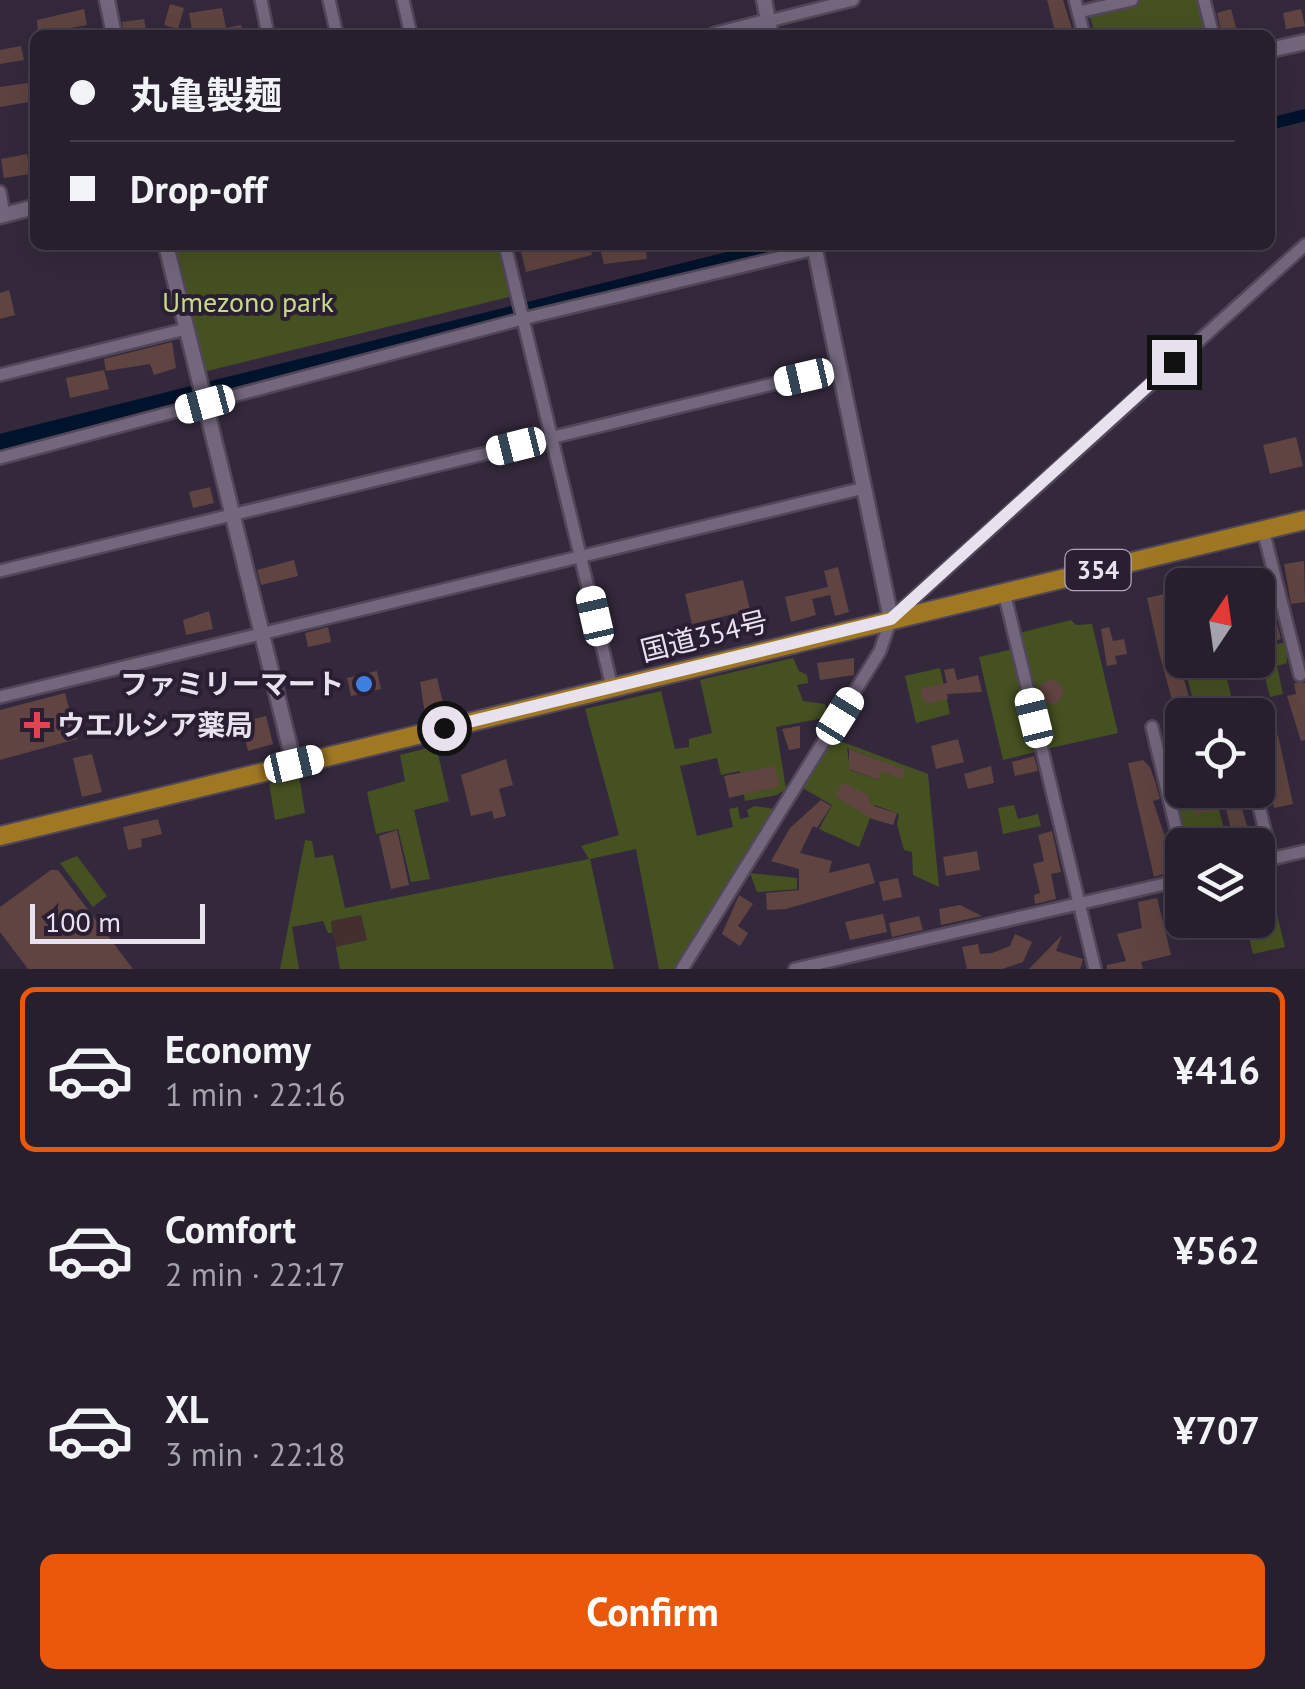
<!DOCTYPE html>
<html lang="en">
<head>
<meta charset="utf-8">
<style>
  :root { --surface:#271f2d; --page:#2f2735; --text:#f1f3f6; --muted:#a4a2aa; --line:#433d49; --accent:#ea580c }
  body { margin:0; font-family:"PT Sans","Noto Sans JP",sans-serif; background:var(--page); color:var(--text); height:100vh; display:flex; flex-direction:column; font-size:38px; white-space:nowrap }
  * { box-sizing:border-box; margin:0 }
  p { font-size:32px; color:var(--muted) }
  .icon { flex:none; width:55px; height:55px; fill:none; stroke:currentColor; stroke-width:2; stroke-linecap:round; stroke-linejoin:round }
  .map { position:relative; height:969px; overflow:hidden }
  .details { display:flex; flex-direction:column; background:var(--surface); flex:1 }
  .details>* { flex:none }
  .top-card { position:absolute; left:30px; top:30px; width:1245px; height:220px; border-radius:15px; box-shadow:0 10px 40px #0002,0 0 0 2px var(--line); display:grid; align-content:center; height:220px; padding:0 40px; background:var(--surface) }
  .needle { width:65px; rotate:13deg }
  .controls { position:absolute; left:1165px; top:568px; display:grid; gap:20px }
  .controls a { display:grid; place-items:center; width:110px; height:110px; border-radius:15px; background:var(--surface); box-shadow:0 10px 40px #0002,0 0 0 2px var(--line); font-size:50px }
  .scale { position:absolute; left:30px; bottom:25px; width:175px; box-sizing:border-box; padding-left:10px; border:5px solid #e8e1ee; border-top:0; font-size:28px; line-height:35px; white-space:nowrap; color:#e8e1ee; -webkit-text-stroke:8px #2a1f32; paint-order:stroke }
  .end { position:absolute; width:45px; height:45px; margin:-22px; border:12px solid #e8e1ee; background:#111; box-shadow:0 0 0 5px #111 }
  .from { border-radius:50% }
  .car { position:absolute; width:30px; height:60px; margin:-30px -15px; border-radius:12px; box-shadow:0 0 8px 2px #0007; background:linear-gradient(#fff 24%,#345 0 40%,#fff 0 76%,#345 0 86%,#fff 0) }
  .top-card b { display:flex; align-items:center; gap:35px; height:95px; font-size:38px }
  .top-card b+b { border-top:2px solid var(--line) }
  .top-card i { width:25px; height:25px; background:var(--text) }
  ul { padding:18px 0 0; list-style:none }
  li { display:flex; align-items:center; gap:30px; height:165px; margin:0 20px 15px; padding:0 20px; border:5px solid transparent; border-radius:15px }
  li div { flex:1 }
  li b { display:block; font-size:38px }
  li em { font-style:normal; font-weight:700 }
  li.on { border-color:var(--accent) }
  li>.icon { width:90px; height:90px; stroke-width:1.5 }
  .primary-button { display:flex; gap:20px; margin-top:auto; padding:20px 40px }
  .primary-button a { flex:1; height:115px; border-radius:15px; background:var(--accent); color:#fff; font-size:40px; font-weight:700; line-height:115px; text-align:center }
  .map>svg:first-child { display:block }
  .industrial { fill:#442f2f }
  .green { fill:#465122; fill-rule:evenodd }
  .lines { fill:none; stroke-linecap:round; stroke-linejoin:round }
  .canal { stroke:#00132c; stroke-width:12 }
  .river { stroke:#00132c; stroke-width:20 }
  .building { fill:#5f4441 }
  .minor-casing { stroke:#514758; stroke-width:16 }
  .tertiary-casing { stroke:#514758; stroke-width:19 }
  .trunk-casing { stroke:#514758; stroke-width:22 }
  .minor { stroke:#73677d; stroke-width:11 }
  .tertiary { stroke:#73677d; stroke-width:14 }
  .trunk { stroke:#a07822; stroke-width:18 }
  .route { stroke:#e8e1ee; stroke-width:12 }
  .shop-dot { fill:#3f7fe0; stroke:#2a1f32; stroke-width:4 }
  .health-dot { fill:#e0444e; stroke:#2a1f32; stroke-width:4 }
  .labels { text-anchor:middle; stroke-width:8; stroke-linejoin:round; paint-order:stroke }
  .shield { fill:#2a1f32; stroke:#afa7b6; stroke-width:2.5 }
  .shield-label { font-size:25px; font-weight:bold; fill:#e8e1ee }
  .park-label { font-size:28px; fill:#c6da8b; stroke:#2a1f32 }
  .street-label { font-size:28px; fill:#e8e1ee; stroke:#2a1f32 }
  .poi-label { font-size:28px; font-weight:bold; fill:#e8e1ee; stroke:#2a1f32; text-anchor:end }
</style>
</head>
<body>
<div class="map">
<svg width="1305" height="969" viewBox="0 0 1305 969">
  <rect width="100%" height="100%" fill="#34293c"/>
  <!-- industrial -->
  <path class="industrial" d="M361,915L367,940L336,947L330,921Z"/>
  <!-- green -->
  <path class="green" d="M1139,0H1200L1209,35H1095L1089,13Z
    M172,245H500L513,296L203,372Z
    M1204,578L1206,585H1182V658L1165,589Z
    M1071,620L1076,625L1092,624L1118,733L1046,749L1019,633Z
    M1286,642L1287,663L1277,666L1283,694L1270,697L1258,648Z
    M1013,649L1039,751L1003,760L979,657Z
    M793,658L799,671L807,675L808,683L797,685L803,701L825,704L829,717L776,727L786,789L777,795L745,801L740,771L721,775L717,758L680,766L697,836L733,827L729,809L738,807L740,819L749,817L747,810L755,806L774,809L678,969H659L636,849L590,859L614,969H340L336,947L367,940L361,915L331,921L332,933H328L323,921L292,927L299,969H280L305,840L312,841L315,858L333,855L345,908L589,859L581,846L619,835L585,709L661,691L675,749L689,747V739L712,733L700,680Z
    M1183,660H1223L1233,705L1196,712Z
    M940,668L950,714L916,723L905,676Z
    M832,738L928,774L939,887L913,875L912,852L904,850L897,824L899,814L875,805L859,847L819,829L832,805L801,787ZM847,748L883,762L878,780L850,770Z
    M436,746L449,801L414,810L430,879L411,882L398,829L376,834L367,792L405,781L400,755Z
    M299,775L305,813L275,820L269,783Z
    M1214,790L1226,837L1187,845L1176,799Z
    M1014,805L1018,819L1038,814L1041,826L1003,834L998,808Z
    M77,856L107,896L93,907L60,863Z
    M1265,866L1285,947L1253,954L1245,920H1258V897L1267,896L1262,875L1258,876V867Z
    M750,873L797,878V889L757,892Z"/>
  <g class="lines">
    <!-- canal -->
    <path class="canal" d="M1270,124L1305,115"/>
    <!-- river -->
    <path class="river" d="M0,444L796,245"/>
  </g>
  <!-- building -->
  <path class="building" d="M1047,0H1063L1074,35H1056Z
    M170,4L184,8L178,29L164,25Z
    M222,8L226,28L241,25L243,35H193L189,13Z
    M84,9L87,25L38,34L37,20Z
    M1231,9L1238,35H1222L1217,13Z
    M1301,9L1305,26L1286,29L1283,13Z
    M144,19L147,35H124L122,22Z
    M21,46L24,60L0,64V50Z
    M35,82V101L0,107V87Z
    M27,154L30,174L4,178L1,159Z
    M535,245L536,249L590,245L592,255L526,272L520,248Z
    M599,245H645L647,259L604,264Z
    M9,290L15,315L0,319V293Z
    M172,342L176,368L154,375L150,364L106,371L104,359Z
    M104,370L109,389L70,398L66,378Z
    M1296,437L1303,466L1270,474L1263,445Z
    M210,487L214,503L193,508L189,492Z
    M294,560L298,576L261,585L257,570Z
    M1304,561L1305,602L1291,604L1284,564Z
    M838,567L849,612L835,616L830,595L812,599L816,615L791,622L785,597L828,587L824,571Z
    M743,580L750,610L692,624L685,594Z
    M1164,594L1178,658L1194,715H1176L1159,652L1147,598Z
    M209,611L213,629L186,635L183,620Z
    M1277,624L1281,639L1261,645L1258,629Z
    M328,627L331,642L308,647L305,633Z
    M1109,627L1113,641L1124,639L1127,654L1115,656L1117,664L1107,666L1101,629Z
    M854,658V675L820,680L817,663Z
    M954,668L957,680L978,675L982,692L947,694L948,699L928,703L923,700L921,688L947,683L944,670Z
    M377,671L381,689L351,696L347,678Z
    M437,678L444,707L425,714L420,682Z
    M1039 692a12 12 0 1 1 24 0a12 12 0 1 1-24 0Z
    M1294,683H1305V740L1301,741L1287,696L1296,694Z
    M65,693L77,739L0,760V710Z
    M266,716L273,744L248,751L241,722Z
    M800,726V748L789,750L782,729Z
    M1278,735L1293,804L1274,808L1266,767L1258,769V750L1259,740Z
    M958,739L964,762L936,769L931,746Z
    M849,749L905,770L902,779L882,771L878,780L849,769Z
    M92,754L102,792L82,797L73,758Z
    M1034,756L1038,771L1015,776L1012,762Z
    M506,759L513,785L499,789L506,816L494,819L492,811L471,816L461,775Z
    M1143,760L1150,767L1156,784L1160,799L1153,801L1176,870L1154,877L1128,763Z
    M775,766L779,786L729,798L724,776Z
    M991,766L994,783L968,789L964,774Z
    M843,782L868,795L870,805L897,813L893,825L872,819L835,796Z
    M1217,790H1236L1253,845H1235L1226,809L1194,814L1191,799Z
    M821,800L831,806L817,828L813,826L800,853L832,861L829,873L869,863L875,883L786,909L767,910L766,893L799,890V869L771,861L790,828Z
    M158,819L162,834L141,839L142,847L128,850L123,827Z
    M397,830L409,885L391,889L379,836Z
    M1052,831L1061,872L1051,874L1056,899L1035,904L1034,895L1040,893L1033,864L1044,861L1038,835Z
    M977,851L980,870L946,876L943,857Z
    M51,870H58L133,969H28L0,932V907Z
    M898,878L902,897L883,901L879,882Z
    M739,895L753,904L738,926L748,933L740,946L722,934Z
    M1157,898L1171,955L1141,962L1143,969H1107V965L1126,961L1117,934L1142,928L1138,902Z
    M960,905L982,916L941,925L939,909Z
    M883,914L887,932L850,940L845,922Z
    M919,916L923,930L892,937L889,923Z
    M1015,934L1032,942L1023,962L1002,969H967L962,947L978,944L980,954L992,953L1010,946Z
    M1062,935L1056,951L1083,959L1080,969H1029Z"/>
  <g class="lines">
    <defs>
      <path id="minor" d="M261,0L268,35
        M329,0L337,35
        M403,0L411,35
        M1075,0L1084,35
        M1204,0L1213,35
        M1079,12L1132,0
        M769,21L853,0
        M0,192L4,215
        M505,245L612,687
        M0,375L186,329
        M0,458L522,319L815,249
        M1263,530L1300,675
        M0,571L839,368
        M1004,592L1095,969
        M0,697L864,488
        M1152,727L1182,853
        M1255,790L1272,859
        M1258,862L1305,851
        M682,969L880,651L891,619L1305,245
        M795,969L1182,880"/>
      <path id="tertiary" d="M107,0L114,35
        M764,0L771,35
        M715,35L769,21
        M1270,50L1305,42
        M0,216L35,207
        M166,245L294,764
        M814,245L891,619"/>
      <path id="trunk" d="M0,836L1305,520"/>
    </defs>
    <!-- minor casing -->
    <use href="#minor" class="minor-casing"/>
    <!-- tertiary casing -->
    <use href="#tertiary" class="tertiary-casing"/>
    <!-- trunk casing -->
    <use href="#trunk" class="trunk-casing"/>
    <!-- minor -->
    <use href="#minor" class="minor"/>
    <!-- tertiary -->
    <use href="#tertiary" class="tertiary"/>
    <!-- trunk -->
    <use href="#trunk" class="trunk"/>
  </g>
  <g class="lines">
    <!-- route -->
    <path class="route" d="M444,728L891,619L1174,362"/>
  </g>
  <!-- markers -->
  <circle class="shop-dot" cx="364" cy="684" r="10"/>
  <path class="health-dot" d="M32 710h10v10h10v10h-10v10h-10v-10h-10v-10h10z"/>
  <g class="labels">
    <!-- shield labels -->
    <rect class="shield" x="1065.5" y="550" width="65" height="40" rx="8"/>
    <g class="shield-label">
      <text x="1098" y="579">354</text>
    </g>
    <!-- park labels -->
    <g class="park-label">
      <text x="248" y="312">Umezono park</text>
    </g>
    <!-- street labels -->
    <g class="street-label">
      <text transform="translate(704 636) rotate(-14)" y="10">国道354号</text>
    </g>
    <!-- poi labels -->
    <g class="poi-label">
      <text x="344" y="694">ファミリーマート</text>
      <text x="57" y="735" text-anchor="start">ウエルシア薬局</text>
    </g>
  </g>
</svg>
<div class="controls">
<a><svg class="needle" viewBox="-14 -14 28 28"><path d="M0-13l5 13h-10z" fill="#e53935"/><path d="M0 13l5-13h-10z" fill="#a4a2aa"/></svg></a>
<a><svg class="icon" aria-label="locate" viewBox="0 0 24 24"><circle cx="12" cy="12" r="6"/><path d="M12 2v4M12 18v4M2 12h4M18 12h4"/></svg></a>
<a><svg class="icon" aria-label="layers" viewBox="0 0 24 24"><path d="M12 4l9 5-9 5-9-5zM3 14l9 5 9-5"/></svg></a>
</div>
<div class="scale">100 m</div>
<i class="end from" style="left:444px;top:728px"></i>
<i class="end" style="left:1174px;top:362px"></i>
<i class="car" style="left:804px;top:377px;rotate:257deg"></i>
<i class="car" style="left:205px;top:404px;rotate:255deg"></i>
<i class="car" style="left:516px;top:446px;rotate:256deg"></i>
<i class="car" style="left:595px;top:616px;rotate:347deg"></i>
<i class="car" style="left:840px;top:716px;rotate:32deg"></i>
<i class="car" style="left:1034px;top:718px;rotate:346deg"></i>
<i class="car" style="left:294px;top:764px;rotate:77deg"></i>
<div class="top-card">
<b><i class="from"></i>丸亀製麺</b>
<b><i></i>Drop-off</b>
</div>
</div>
<section class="details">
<ul>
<li class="on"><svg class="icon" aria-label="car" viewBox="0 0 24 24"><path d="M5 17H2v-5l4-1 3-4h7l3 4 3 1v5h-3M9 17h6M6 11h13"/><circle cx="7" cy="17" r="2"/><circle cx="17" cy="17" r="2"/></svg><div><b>Economy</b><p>1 min · 22:16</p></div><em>¥416</em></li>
<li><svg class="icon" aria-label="car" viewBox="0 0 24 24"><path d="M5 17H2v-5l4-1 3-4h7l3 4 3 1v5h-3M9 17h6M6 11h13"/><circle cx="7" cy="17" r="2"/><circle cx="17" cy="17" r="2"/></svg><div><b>Comfort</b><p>2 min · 22:17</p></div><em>¥562</em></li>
<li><svg class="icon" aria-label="car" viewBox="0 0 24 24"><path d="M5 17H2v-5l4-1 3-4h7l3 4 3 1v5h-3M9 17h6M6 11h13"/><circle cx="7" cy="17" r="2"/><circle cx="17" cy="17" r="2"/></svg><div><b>XL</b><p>3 min · 22:18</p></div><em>¥707</em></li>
</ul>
<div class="primary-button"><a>Confirm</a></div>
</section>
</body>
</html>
